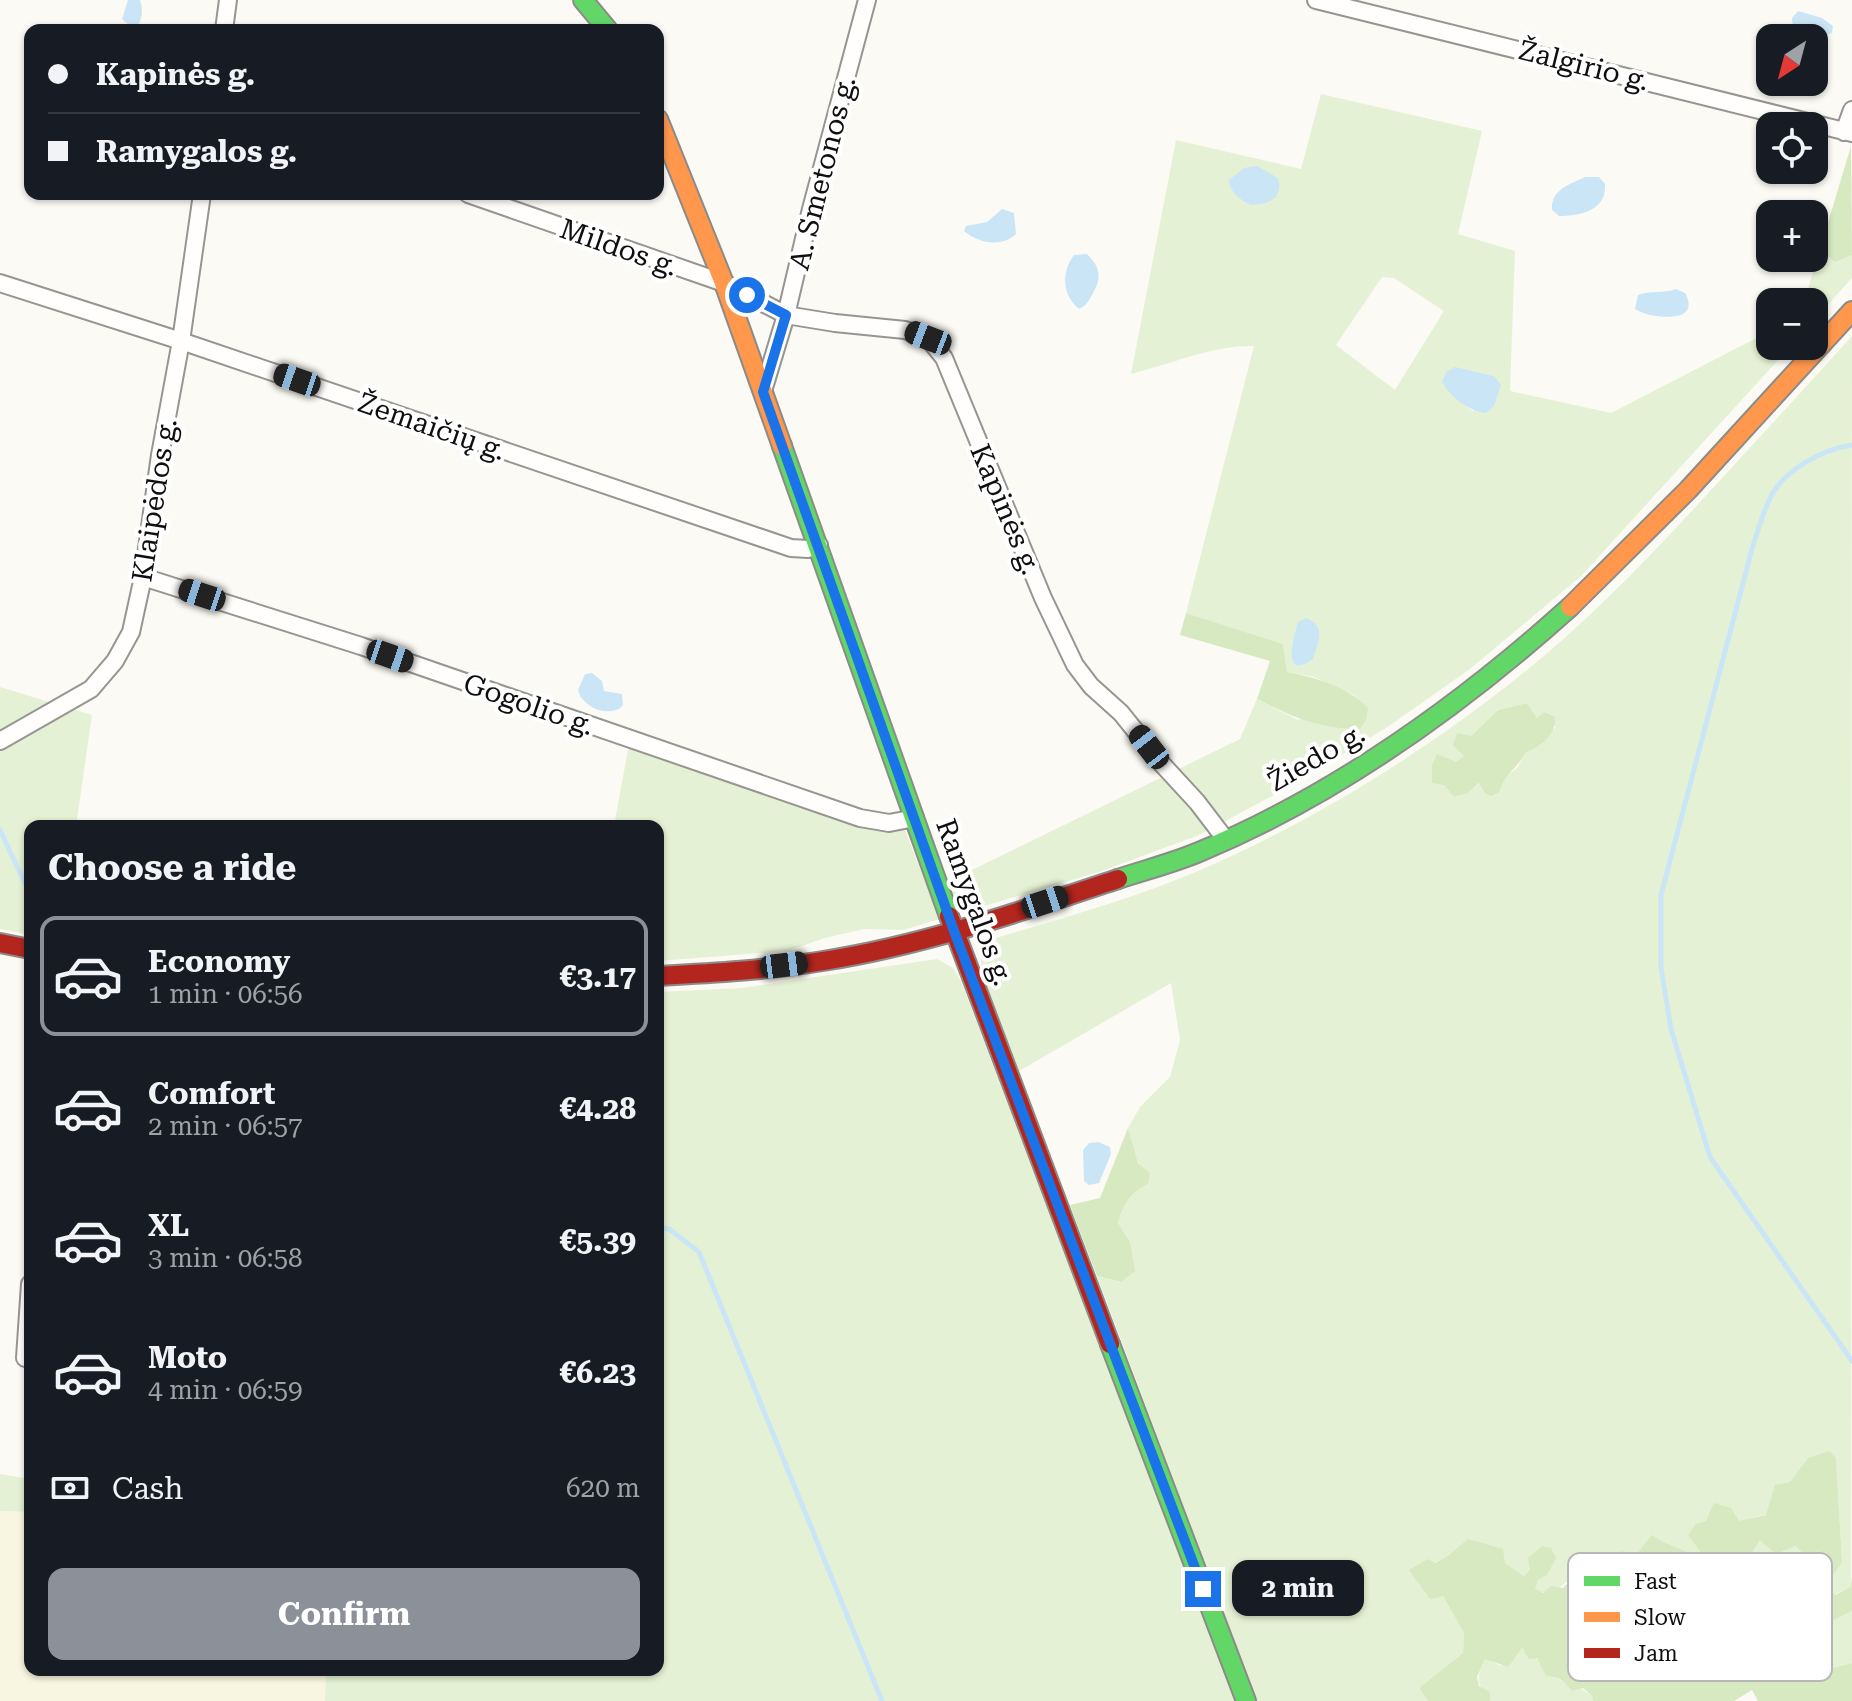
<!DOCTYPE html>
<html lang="en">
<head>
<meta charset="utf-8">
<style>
  :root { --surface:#171b24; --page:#242831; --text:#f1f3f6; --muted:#9ea1a6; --line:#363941; --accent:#8c9099 }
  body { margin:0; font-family:"Roboto Serif",serif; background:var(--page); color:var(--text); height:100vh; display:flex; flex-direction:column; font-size:30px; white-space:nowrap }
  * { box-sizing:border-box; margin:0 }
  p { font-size:26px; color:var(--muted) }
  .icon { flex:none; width:44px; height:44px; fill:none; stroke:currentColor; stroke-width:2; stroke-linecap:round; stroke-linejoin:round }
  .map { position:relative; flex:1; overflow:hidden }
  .details { position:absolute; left:24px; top:820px; width:640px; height:856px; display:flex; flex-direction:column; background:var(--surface); border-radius:16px; box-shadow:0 2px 6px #0004 }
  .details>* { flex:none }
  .banner { position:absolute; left:24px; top:24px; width:640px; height:176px; border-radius:16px; box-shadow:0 2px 6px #0004; display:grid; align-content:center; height:176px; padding:0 24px; background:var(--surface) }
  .needle { width:52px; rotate:216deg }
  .tools { position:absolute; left:1756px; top:24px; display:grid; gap:16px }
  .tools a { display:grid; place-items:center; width:72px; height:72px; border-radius:16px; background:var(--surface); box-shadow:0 2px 6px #0004; font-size:40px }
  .end { position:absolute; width:36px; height:36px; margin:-18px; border:10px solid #1a73e8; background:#fff; box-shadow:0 0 0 4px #fff }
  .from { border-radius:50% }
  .bubble { position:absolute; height:56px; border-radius:16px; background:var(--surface); box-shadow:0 2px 6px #0004; font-size:26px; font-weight:700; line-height:56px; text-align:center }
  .car { position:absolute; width:24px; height:48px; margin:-24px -12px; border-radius:10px; box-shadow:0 0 6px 2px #0007; background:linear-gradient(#222 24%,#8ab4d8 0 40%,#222 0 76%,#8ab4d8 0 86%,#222 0) }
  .banner b { display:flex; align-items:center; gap:28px; height:76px; font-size:30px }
  .banner b+b { border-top:2px solid var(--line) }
  .banner i { width:20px; height:20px; background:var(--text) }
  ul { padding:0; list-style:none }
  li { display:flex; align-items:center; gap:24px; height:120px; margin:0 16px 12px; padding:0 8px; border:4px solid transparent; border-radius:16px }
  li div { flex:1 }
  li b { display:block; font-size:30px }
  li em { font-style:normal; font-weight:700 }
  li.selected { border-color:var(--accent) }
  li>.icon { width:72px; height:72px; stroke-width:1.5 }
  h2 { padding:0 24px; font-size:36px; line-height:96px }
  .pay { display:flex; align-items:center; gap:20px; height:88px; padding:0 24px; font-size:30px }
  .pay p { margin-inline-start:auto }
  .primary-button { display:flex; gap:16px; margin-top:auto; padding:16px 24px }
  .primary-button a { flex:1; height:92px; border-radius:16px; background:var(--accent); color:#fff; font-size:32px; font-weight:700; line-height:92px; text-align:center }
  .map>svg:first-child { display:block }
  .farmland { fill:#f8f6e0 }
  .green { fill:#e5f1d4; fill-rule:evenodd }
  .forest { fill:#d6e9c1 }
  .water { fill:#cae6f6 }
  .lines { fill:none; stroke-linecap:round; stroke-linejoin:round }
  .stream { stroke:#cae6f6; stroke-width:5 }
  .street-casing { stroke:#969592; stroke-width:20 }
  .fast-casing { stroke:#8c8b89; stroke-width:22 }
  .slow-casing { stroke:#8c8b89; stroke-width:22 }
  .jam-casing { stroke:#8c8b89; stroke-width:22 }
  .street { stroke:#fffefd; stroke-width:16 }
  .fast { stroke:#63d668; stroke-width:18 }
  .slow { stroke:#ff974d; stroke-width:18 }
  .jam { stroke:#b3261e; stroke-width:18 }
  .route { stroke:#1a73e8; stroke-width:10 }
  .labels { text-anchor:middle; stroke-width:8; stroke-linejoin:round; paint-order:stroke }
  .street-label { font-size:28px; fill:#0f0f0f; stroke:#fff }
  .key { fill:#fff; stroke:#b7b7b7; stroke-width:2 }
  .key-label { font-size:22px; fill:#0f0f0f }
</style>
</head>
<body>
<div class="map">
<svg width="1852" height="1701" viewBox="0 0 1852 1701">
  <rect width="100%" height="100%" fill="#fcfaf4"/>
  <!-- farmland -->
  <path class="farmland" d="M0,1511L30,1512V1670H326L325,1701H0Z"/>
  <!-- green -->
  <path class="green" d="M1321,94L1482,131L1458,234L1515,251L1510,391L1611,413L1770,331V346H1791L1581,576L1470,669L1386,728L1285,789L1199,835L1102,871L903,930L864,929L825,938L787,951L658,961V826H614L631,733L863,813L899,815L929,891L1240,739L1257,699L1298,720L1355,696L1314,677L1287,672L1283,644L1186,613L1254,346C1213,345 1171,364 1131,374L1176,140L1301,169ZM1382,277L1394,278L1444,311L1395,390L1336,345ZM1455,368L1494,376L1473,411L1458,400Z
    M1820,249L1835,261L1852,255V278L1814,320V302H1804Z
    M1852,336L1851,1586L1804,1612L1793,1611L1794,1600L1776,1578L1750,1575V1556L1760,1539L1819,1551L1832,1577L1842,1562L1836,1458H1808L1766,1515C1738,1518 1715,1537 1695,1556C1670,1540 1642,1548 1624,1570C1610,1572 1593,1572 1579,1575C1562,1579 1559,1600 1534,1590L1538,1580L1530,1569L1524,1576L1469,1539L1449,1555L1434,1563L1428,1559L1443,1596L1464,1633L1463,1653L1419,1688L1428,1701H1257L1097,1276L1120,1282L1130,1242L1118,1223C1124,1203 1129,1194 1148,1184L1135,1155L1128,1128L1140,1107L1170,1077L1180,1040L1171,983L1019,1071C1008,1043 983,991 981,963C980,954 984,948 989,940C1059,919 1129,900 1196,872C1313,822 1428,750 1527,670C1594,616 1654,552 1713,488C1759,438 1806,387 1852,336ZM1527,703L1537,718L1556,727L1526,751L1518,767L1504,778L1480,783L1468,793L1454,797L1444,785L1457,762L1464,756L1471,736L1498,710Z
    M0,687L92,715L76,826H30V935L0,929Z
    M937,959L953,968L961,981L1234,1701H325L326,1670H658V992L742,988Z
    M0,1474L30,1479V1512L0,1511Z
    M1852,1611V1663L1826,1670L1812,1645V1631Z
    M1522,1648C1536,1656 1545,1668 1557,1678C1569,1686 1582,1687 1592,1696L1593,1701H1490C1477,1681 1475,1683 1485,1658L1501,1666Z"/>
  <!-- forest -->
  <path class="forest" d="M1851,146L1852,255L1835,262L1820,249Z
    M1186,613L1283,644L1287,672C1317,678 1346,686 1368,708L1366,720L1360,729C1319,729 1292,717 1257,699L1270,661L1180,635Z
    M1527,703L1537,718L1544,712L1555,717C1556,735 1542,746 1526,752C1517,769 1505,773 1499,792L1491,796L1485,793L1479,783L1468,793L1454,797L1444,785L1432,783V765L1437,754L1456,762L1464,756L1453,745L1457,733L1471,736L1498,710Z
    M1128,1128L1138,1163L1150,1173L1148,1184C1129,1194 1124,1203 1118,1223L1130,1242L1135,1271L1121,1282L1097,1276L1070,1205L1100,1198Z
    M1829,1451L1836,1458L1842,1562L1832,1577H1823L1818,1551L1806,1555L1795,1546L1776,1554L1760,1540L1750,1556V1575L1763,1573L1776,1577L1781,1567L1793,1562C1808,1571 1811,1577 1808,1595L1795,1600L1793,1611L1804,1612L1822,1602L1823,1589L1836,1595L1851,1586L1852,1576V1611L1812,1631V1645L1823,1652L1826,1670L1852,1663V1701H1758L1752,1690L1734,1701H1593L1592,1696L1583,1688L1572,1691C1565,1681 1558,1676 1546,1676L1537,1658L1529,1659L1522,1648L1508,1667L1485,1659L1477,1677L1479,1686L1490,1692V1701H1428L1419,1688L1463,1653L1464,1633L1443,1596L1430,1599L1409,1570L1428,1559L1435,1563L1449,1555L1468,1539L1503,1549L1505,1563L1524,1576L1530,1569L1528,1558L1542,1546L1551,1548L1556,1558L1547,1575L1538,1580L1535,1589L1543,1593L1551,1586L1563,1588L1576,1575L1623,1570L1615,1555L1622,1551L1635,1556L1652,1535C1666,1546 1680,1547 1695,1556L1700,1551L1688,1535L1696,1524L1706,1521L1714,1503L1731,1508L1739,1521L1766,1515L1775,1485L1790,1482L1808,1458Z"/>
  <!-- water -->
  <path class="water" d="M128,0H140C143,9 143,20 136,27H131L122,19Z
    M1798,11L1822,18L1833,26L1832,33C1817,39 1792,39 1792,18Z
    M1257,166L1278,178C1284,198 1268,205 1251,205C1240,200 1230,193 1229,180L1244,168Z
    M1585,177H1599L1605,184C1607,210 1581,216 1559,216L1552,210C1551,189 1569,185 1585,177Z
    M1002,209L1014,213L1016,234C1002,248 978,243 964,231L966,226L987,222Z
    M1087,254C1101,268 1102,278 1092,295C1088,302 1086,306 1079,309C1062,295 1061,272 1074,255Z
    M1676,289L1685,293C1703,325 1650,319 1635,309L1638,295C1650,290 1663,294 1676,289Z
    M1455,367L1494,376L1501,385L1494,406L1486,413C1469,411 1450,397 1442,382L1446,372Z
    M1306,618C1327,626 1318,642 1313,659C1280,682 1294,637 1298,622Z
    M592,673L602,681L604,691L622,694L623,705L619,709C603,715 590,709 580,696L578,690L585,674Z
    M1098,1142L1110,1147L1111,1154L1099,1183L1089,1185L1084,1181L1083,1150L1089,1143Z"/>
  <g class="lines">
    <!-- stream -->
    <path class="stream" d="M1852,445C1821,450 1783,470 1769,500C1762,516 1757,533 1752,549L1661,895V968L1671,1029L1710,1157L1852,1361
      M0,830L30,894
      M658,1228L669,1229L699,1252L882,1701"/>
    <defs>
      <path id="street" d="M1316,0L1852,133
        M224,30L228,0
        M1844,132L1852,110
        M468,194L724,283L786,315L835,323L905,330L928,338L944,358L1043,598L1075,665L1091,686L1121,713L1162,764L1197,802L1226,840
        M0,283L181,341L791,548L808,549L819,545
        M763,391L786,315L811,209L867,0
        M143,577L361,646L860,818L889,823L915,818
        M0,741L91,689L115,661L131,632L143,577L160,455L181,341L202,194
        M25,1358L30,1284"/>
      <path id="fast" d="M583,0L608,30
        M782,446L949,916
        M1118,879C1145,870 1173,863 1199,852C1336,795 1460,706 1570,607
        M1110,1344L1246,1701"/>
      <path id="slow" d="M658,119L724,283L782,446
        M1570,607L1688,490L1852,311"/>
      <path id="jam" d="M949,916L1110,1344
        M0,943L30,949
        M658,976C713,973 768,970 823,961C924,945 1022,911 1118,879"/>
    </defs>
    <!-- street casing -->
    <use href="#street" class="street-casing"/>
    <!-- fast casing -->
    <use href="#fast" class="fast-casing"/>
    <!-- slow casing -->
    <use href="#slow" class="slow-casing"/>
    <!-- jam casing -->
    <use href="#jam" class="jam-casing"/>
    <!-- street -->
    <use href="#street" class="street"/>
    <!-- fast -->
    <use href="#fast" class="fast"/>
    <!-- slow -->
    <use href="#slow" class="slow"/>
    <!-- jam -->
    <use href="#jam" class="jam"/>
  </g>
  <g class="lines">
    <!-- route -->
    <path class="route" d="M747,295L786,315L763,392L954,931L1203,1589"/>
  </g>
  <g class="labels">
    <!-- street labels -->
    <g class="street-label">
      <text transform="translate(1584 65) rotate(14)" y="10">Žalgirio g.</text>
      <text transform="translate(822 173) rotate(-76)" y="10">A. Smetonos g.</text>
      <text transform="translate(619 247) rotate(19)" y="10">Mildos g.</text>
      <text transform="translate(432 426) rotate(19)" y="10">Žemaičių g.</text>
      <text transform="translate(154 500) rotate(-81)" y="10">Klaipėdos g.</text>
      <text transform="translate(1006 509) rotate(67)" y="10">Kapinės g.</text>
      <text transform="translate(529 704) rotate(19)" y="10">Gogolio g.</text>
      <text transform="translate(1316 757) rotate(-30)" y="10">Žiedo g.</text>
      <text transform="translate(975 902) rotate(70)" y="10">Ramygalos g.</text>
    </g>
  </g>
  <!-- legend -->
  <rect x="1568" y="1553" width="264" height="128" rx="12" class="key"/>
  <rect x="1584" y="1576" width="36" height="10" fill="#63d668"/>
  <rect x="1584" y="1612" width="36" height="10" fill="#ff974d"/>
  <rect x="1584" y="1648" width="36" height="10" fill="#b3261e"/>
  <g class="key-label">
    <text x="1634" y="1589">Fast</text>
    <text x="1634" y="1625">Slow</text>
    <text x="1634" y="1661">Jam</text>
  </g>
</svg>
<div class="tools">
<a><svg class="needle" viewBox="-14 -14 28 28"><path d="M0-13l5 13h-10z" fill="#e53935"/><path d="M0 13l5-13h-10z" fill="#9ea1a6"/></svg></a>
<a><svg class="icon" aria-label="locate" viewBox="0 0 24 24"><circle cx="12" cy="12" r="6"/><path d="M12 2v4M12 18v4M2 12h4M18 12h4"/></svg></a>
<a>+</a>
<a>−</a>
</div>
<i class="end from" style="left:747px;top:295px"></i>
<i class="end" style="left:1203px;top:1589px"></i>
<div class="bubble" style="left:1232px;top:1560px;width:132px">2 min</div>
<i class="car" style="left:928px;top:338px;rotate:291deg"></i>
<i class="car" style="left:297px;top:380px;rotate:289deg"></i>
<i class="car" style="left:202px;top:595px;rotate:288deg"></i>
<i class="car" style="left:390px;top:656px;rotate:109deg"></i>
<i class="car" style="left:1149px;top:747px;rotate:322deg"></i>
<i class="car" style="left:1045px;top:902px;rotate:72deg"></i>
<i class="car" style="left:784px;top:965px;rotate:83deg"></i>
<div class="banner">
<b><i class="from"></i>Kapinės g.</b>
<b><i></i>Ramygalos g.</b>
</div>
<section class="details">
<h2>Choose a ride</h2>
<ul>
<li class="selected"><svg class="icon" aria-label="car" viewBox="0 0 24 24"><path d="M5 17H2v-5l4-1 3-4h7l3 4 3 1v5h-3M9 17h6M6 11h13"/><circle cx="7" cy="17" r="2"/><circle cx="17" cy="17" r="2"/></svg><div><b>Economy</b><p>1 min · 06:56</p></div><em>€3.17</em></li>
<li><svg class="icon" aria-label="car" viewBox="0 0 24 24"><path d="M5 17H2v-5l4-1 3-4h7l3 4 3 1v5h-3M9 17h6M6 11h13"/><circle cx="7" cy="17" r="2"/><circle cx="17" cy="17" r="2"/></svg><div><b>Comfort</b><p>2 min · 06:57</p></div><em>€4.28</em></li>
<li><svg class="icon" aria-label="car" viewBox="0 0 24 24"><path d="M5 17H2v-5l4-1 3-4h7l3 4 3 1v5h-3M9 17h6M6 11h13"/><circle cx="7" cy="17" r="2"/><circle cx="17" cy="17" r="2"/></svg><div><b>XL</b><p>3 min · 06:58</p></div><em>€5.39</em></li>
<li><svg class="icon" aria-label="car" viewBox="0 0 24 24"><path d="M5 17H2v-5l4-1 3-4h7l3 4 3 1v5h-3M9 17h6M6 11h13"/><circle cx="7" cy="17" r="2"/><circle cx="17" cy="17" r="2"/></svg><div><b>Moto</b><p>4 min · 06:59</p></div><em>€6.23</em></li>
</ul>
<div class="pay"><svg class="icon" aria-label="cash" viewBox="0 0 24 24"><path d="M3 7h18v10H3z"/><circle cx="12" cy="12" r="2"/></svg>Cash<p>620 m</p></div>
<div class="primary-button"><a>Confirm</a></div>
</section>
</div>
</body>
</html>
